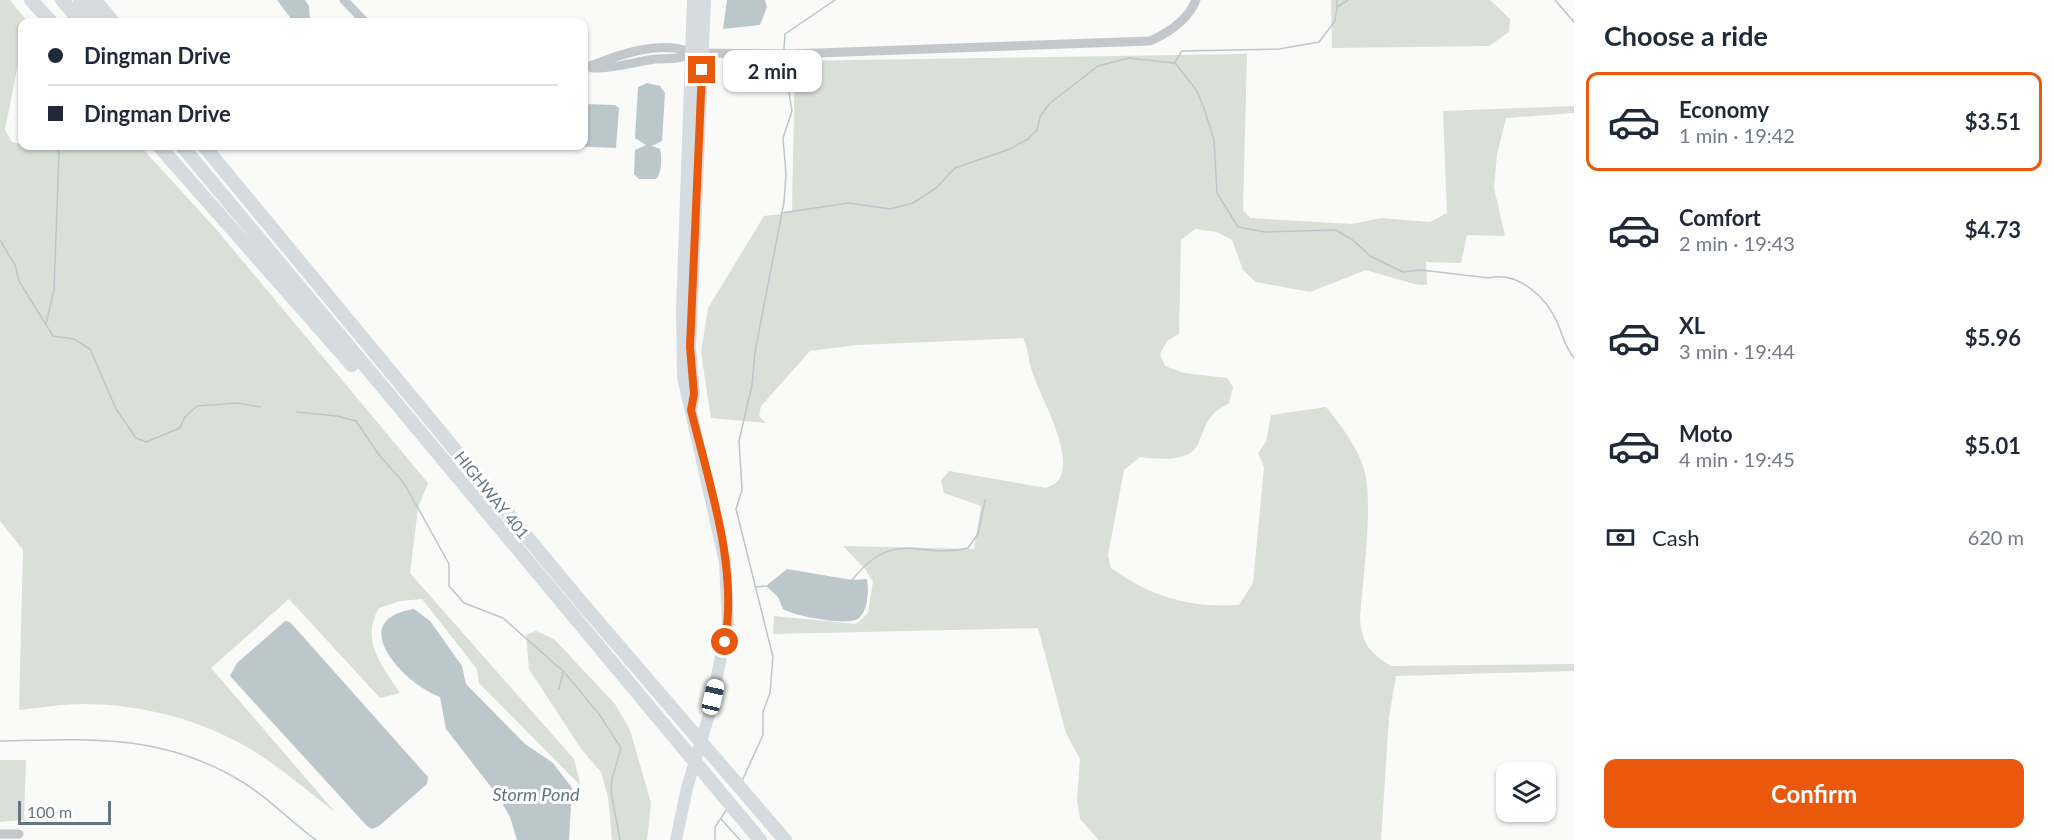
<!DOCTYPE html>
<html lang="en">
<head>
<meta charset="utf-8">
<style>
  :root { --surface:#fff; --page:#f6f6f7; --text:#1f2937; --muted:#747a83; --line:#e0e1e3; --accent:#ea580c }
  body { margin:0; font-family:Lato,sans-serif; background:var(--page); color:var(--text); height:100vh; display:flex; flex-direction:column; font-size:22px; white-space:nowrap }
  * { box-sizing:border-box; margin:0 }
  p { font-size:20px; color:var(--muted) }
  .icon { flex:none; width:33px; height:33px; fill:none; stroke:currentColor; stroke-width:2; stroke-linecap:round; stroke-linejoin:round }
  .map { position:relative; flex:1; overflow:hidden }
  .sheet { display:flex; flex-direction:column; background:var(--surface); width:480px }
  .sheet>* { flex:none }
  .top-card { position:absolute; left:18px; top:18px; width:570px; height:132px; border-radius:12px; box-shadow:0 2px 4px #0004; display:grid; align-content:center; height:132px; padding:0 30px; background:var(--surface) }
  .tools { position:absolute; left:1496px; top:762px; display:grid; gap:12px }
  .tools a { display:grid; place-items:center; width:60px; height:60px; border-radius:12px; background:var(--surface); box-shadow:0 2px 4px #0004; font-size:30px }
  .scale { position:absolute; left:18px; bottom:15px; width:93px; box-sizing:border-box; padding-left:6px; border:3px solid #657683; border-top:0; font-size:16px; line-height:21px; white-space:nowrap; color:#657683; -webkit-text-stroke:4px #fff; paint-order:stroke }
  .end { position:absolute; width:27px; height:27px; margin:-14px; border:8px solid #ea580c; background:#fff; box-shadow:0 0 0 3px #fff }
  .from { border-radius:50% }
  .bubble { position:absolute; height:42px; border-radius:12px; background:var(--surface); box-shadow:0 2px 4px #0004; font-size:20px; font-weight:700; line-height:42px; text-align:center }
  .car { position:absolute; width:18px; height:36px; margin:-18px -9px; border-radius:8px; box-shadow:0 0 4px 2px #0007; background:linear-gradient(#fff 24%,#345 0 40%,#fff 0 76%,#345 0 86%,#fff 0) }
  .top-card b { display:flex; align-items:center; gap:21px; height:57px; font-size:22px }
  .top-card b+b { border-top:2px solid var(--line) }
  .top-card i { width:15px; height:15px; background:var(--text) }
  ul { padding:0; list-style:none }
  li { display:flex; align-items:center; gap:18px; height:99px; margin:0 12px 9px; padding:0 18px; border:3px solid transparent; border-radius:12px }
  li div { flex:1 }
  li b { display:block; font-size:22px }
  li em { font-style:normal; font-weight:700 }
  li.on { border-color:var(--accent) }
  li>.icon { width:54px; height:54px; stroke-width:1.5 }
  h2 { padding:0 30px; font-size:27px; line-height:72px }
  .pay { display:flex; align-items:center; gap:15px; height:66px; padding:0 30px; font-size:22px }
  .pay p { margin-inline-start:auto }
  .button { display:flex; gap:12px; margin-top:auto; padding:12px 30px }
  .button a { flex:1; height:69px; border-radius:12px; background:var(--accent); color:#fff; font-size:24px; font-weight:700; line-height:69px; text-align:center }
  main { display:flex; flex:1; min-height:0 }
  .map>svg:first-child { display:block }
  .green { fill:#dadfd7 }
  .water { fill:#bbc7cb }
  .lines { fill:none; stroke-linecap:round; stroke-linejoin:round }
  .stream { stroke:#bbc7cb; stroke-width:1.5 }
  .minor { stroke:#c3c8cc; stroke-width:9 }
  .major { stroke:#d6dbdf; stroke-width:12 }
  .highway { stroke:#d6dbdf; stroke-width:14 }
  .route { stroke:#ea580c; stroke-width:8 }
  .labels { text-anchor:middle; stroke-width:6; stroke-linejoin:round; paint-order:stroke }
  .street-label { font-size:16px; fill:#657683; stroke:#fff }
  .water-label { font-size:18px; font-style:italic; fill:#60757c; stroke:#fff }
</style>
</head>
<body>
<main>
<div class="map">
<svg width="1574" height="840" viewBox="0 0 1574 840">
  <rect width="100%" height="100%" fill="#fafaf8"/>
  <!-- green -->
  <path class="green" d="M0,0H10L27,21L22,22V44L5,130L12,142L34,147L140,146L216,229L428,483L418,508L410,573L574,759L581,786L479,683L477,669L422,599L400,601L379,608C360,640 382,666 400,693L380,698L289,599L211,668L335,812C302,787 268,756 230,738C186,716 133,704 83,704C62,704 40,708 19,710L23,550L0,521Z
    M1331,0H1490L1510,19L1509,32L1489,46L1332,48Z
    M1247,54L1243,210L1250,218L1352,224L1381,218L1430,222L1447,213L1443,111L1574,106V113L1506,118L1497,154L1494,188L1505,236L1467,235L1461,263L1426,262L1427,285L1414,284L1366,270L1310,292L1256,282L1243,270L1232,240L1217,232L1195,229L1181,240L1179,334L1167,341L1160,354L1165,366L1184,373L1227,378L1233,387L1229,403C1207,415 1207,423 1198,444C1189,463 1157,459 1140,457L1124,470L1108,555L1111,568C1151,597 1190,608 1239,605L1253,583L1264,467L1258,453L1266,442L1271,415L1326,407C1340,424 1356,445 1363,466C1375,499 1362,582 1360,620C1363,645 1369,652 1391,666L1574,664V671L1396,676L1389,717L1381,840H1099L1080,819L1077,800L1080,759L1066,733L1038,628L773,634L774,616L856,624L868,613L873,582L866,570L843,546L974,549L981,506L944,493L941,481L949,471L1046,488C1050,486 1056,484 1058,481C1076,456 1041,399 1033,374C1028,362 1029,350 1023,338L857,345L810,351L761,406L759,416L766,423L711,418L701,353L708,308L764,216L782,214L792,210L795,61Z
    M536,631L554,639L615,704L630,730L651,803L647,840H612L608,797L601,772L581,749L529,669L526,635Z
    M0,760H26L24,820L0,822Z"/>
  <!-- water -->
  <path class="water" d="M277,0H305L309,6L310,22H290L292,20Z
    M727,0H765L767,7L760,25L723,29Z
    M647,83L660,86L665,93L662,141L652,146L660,149C662,157 662,174 656,179H639L634,174L635,150L646,145L635,138L638,87Z
    M584,104L615,105L619,108L616,148L566,146H584Z
    M787,569L852,580L867,579C869,590 868,612 858,619C846,626 794,616 783,609L778,597L766,586Z
    M414,609L430,621L462,666L466,684L525,744L553,763L572,788L569,840H517L510,817L498,796L446,729L440,697C405,685 343,620 414,609Z
    M285,621L290,622L428,777L427,784L379,826L372,829L367,826L230,676L237,663Z"/>
  <g class="lines">
    <!-- stream -->
    <path class="stream" d="M1555,0L1574,22
      M1337,7V0
      M784,49L785,34L835,0
      M1175,62L1182,51L1279,49L1319,42L1335,21L1337,7L1348,0
      M1175,63L1197,91L1205,111L1214,140L1217,193L1238,227L1265,232L1336,230L1354,241L1370,256L1403,272L1421,270L1489,278C1519,271 1547,298 1558,324C1563,336 1565,347 1574,358
      M781,213L849,203L890,209L913,203L936,188L955,168L1010,149L1028,139L1037,130L1040,117L1049,104L1098,66L1129,58L1174,63
      M0,240L15,265L19,281L53,336L74,339L90,349L116,409L136,438L146,442L180,428L185,417L197,406L237,403L260,407
      M46,324L54,290L59,154L56,146
      M297,412L337,416L356,421L379,455L403,482L418,508L449,564V586L464,603L503,618L564,672L599,714L621,748L612,779L611,791L620,840
      M852,580C896,526 918,560 968,548L978,534L985,500
      M755,587L766,586
      M559,689L563,672
      M0,741C90,739 164,733 244,783C270,799 291,822 316,840
      M742,781L763,735V712L770,693L773,657L736,509L742,490L739,441L752,385L755,352L784,202L786,174L783,138L792,111L783,56
      M721,819L740,840
      M715,840V827L727,809"/>
    <!-- minor -->
    <path class="minor" d="M344,0L365,22
      M588,67C618,55 661,39 692,53L790,54L1150,41C1170,32 1188,20 1196,0
      M592,68C614,69 633,62 655,59C669,58 680,60 692,53
      M0,834H19"/>
    <!-- major -->
    <path class="major" d="M691,410L694,394L690,347L705,0
      M676,840L687,788L709,715L728,622L725,562L683,377L682,311L693,0"/>
    <!-- highway -->
    <path class="highway" d="M31,0L51,22
      M62,0L81,22
      M80,0L99,22
      M95,0L113,22
      M159,146L352,365
      M182,146L760,840
      M204,146L575,595L785,840"/>
  </g>
  <g class="lines">
    <!-- route -->
    <path class="route" d="M702,70L690,347L694,394L691,410C709,484 738,565 725,642"/>
  </g>
  <g class="labels">
    <!-- street labels -->
    <g class="street-label">
      <text transform="translate(492 495) rotate(51)" y="6">HIGHWAY 401</text>
    </g>
    <!-- water labels -->
    <g class="water-label">
      <text x="536" y="801">Storm Pond</text>
    </g>
  </g>
</svg>
<div class="tools">
<a><svg class="icon" aria-label="layers" viewBox="0 0 24 24"><path d="M12 4l9 5-9 5-9-5zM3 14l9 5 9-5"/></svg></a>
</div>
<div class="scale">100 m</div>
<i class="end from" style="left:725px;top:642px"></i>
<i class="end" style="left:702px;top:70px"></i>
<div class="bubble" style="left:723px;top:50px;width:99px">2 min</div>
<i class="car" style="left:713px;top:697px;rotate:13deg"></i>
<div class="top-card">
<b><i class="from"></i>Dingman Drive</b>
<b><i></i>Dingman Drive</b>
</div>
</div>
<section class="sheet">
<h2>Choose a ride</h2>
<ul>
<li class="on"><svg class="icon" aria-label="car" viewBox="0 0 24 24"><path d="M5 17H2v-5l4-1 3-4h7l3 4 3 1v5h-3M9 17h6M6 11h13"/><circle cx="7" cy="17" r="2"/><circle cx="17" cy="17" r="2"/></svg><div><b>Economy</b><p>1 min · 19:42</p></div><em>$3.51</em></li>
<li><svg class="icon" aria-label="car" viewBox="0 0 24 24"><path d="M5 17H2v-5l4-1 3-4h7l3 4 3 1v5h-3M9 17h6M6 11h13"/><circle cx="7" cy="17" r="2"/><circle cx="17" cy="17" r="2"/></svg><div><b>Comfort</b><p>2 min · 19:43</p></div><em>$4.73</em></li>
<li><svg class="icon" aria-label="car" viewBox="0 0 24 24"><path d="M5 17H2v-5l4-1 3-4h7l3 4 3 1v5h-3M9 17h6M6 11h13"/><circle cx="7" cy="17" r="2"/><circle cx="17" cy="17" r="2"/></svg><div><b>XL</b><p>3 min · 19:44</p></div><em>$5.96</em></li>
<li><svg class="icon" aria-label="car" viewBox="0 0 24 24"><path d="M5 17H2v-5l4-1 3-4h7l3 4 3 1v5h-3M9 17h6M6 11h13"/><circle cx="7" cy="17" r="2"/><circle cx="17" cy="17" r="2"/></svg><div><b>Moto</b><p>4 min · 19:45</p></div><em>$5.01</em></li>
</ul>
<div class="pay"><svg class="icon" aria-label="cash" viewBox="0 0 24 24"><path d="M3 7h18v10H3z"/><circle cx="12" cy="12" r="2"/></svg>Cash<p>620 m</p></div>
<div class="button"><a>Confirm</a></div>
</section>
</main>
</body>
</html>
